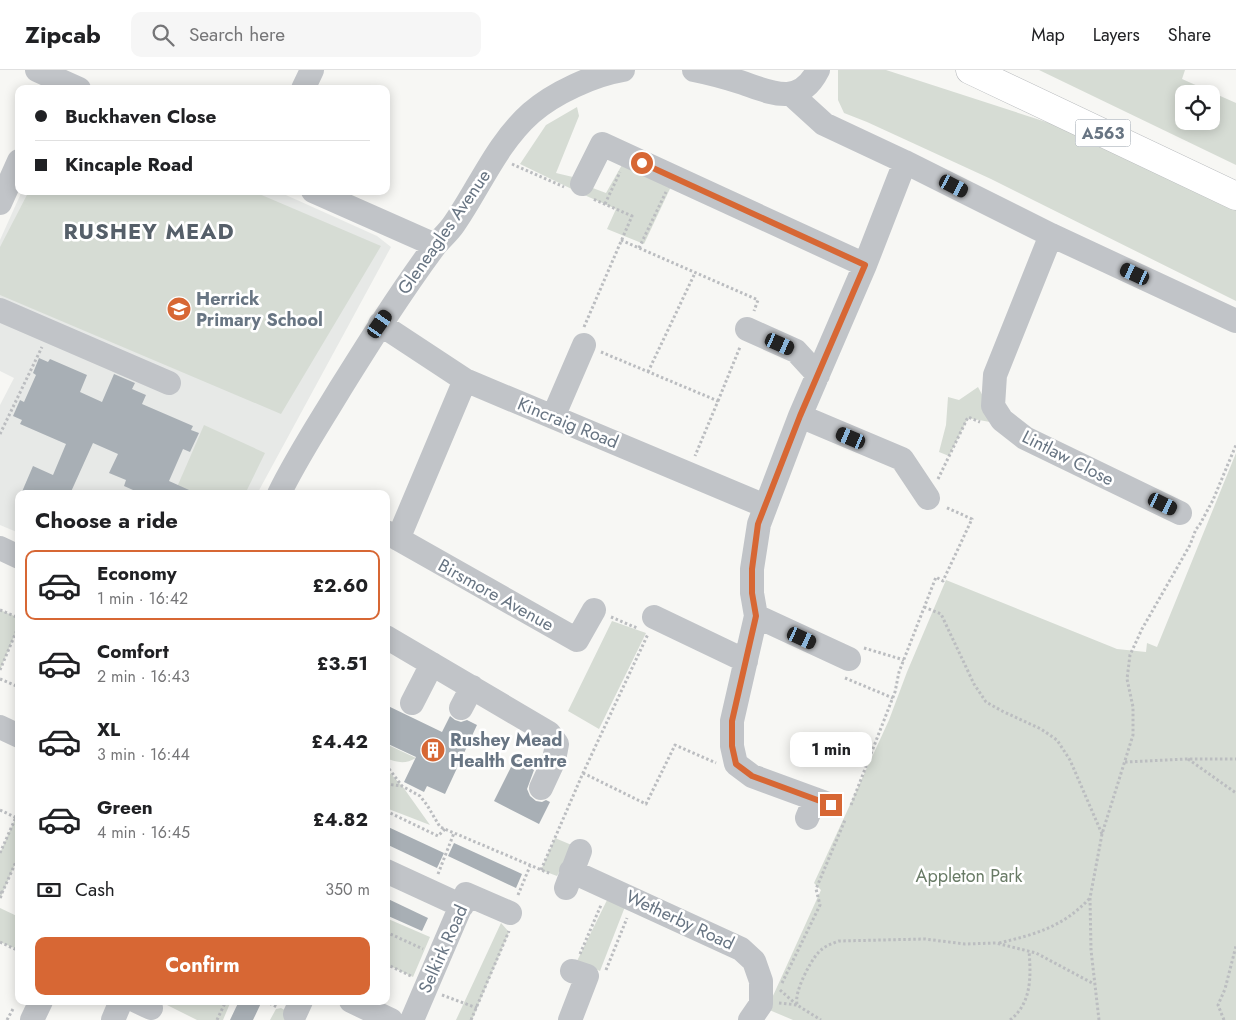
<!DOCTYPE html>
<html lang="en">
<head>
<meta charset="utf-8">
<style>
  :root { --surface:#fff; --page:#f6f6f6; --text:#202124; --muted:#757577; --line:#e0e0e0; --accent:#d76734 }
  body { margin:0; font-family:Jost,sans-serif; background:var(--page); color:var(--text); height:100vh; display:flex; flex-direction:column; font-size:19px; white-space:nowrap }
  * { box-sizing:border-box; margin:0 }
  p { font-size:16px; color:var(--muted) }
  .icon { flex:none; width:28px; height:28px; fill:none; stroke:currentColor; stroke-width:2; stroke-linecap:round; stroke-linejoin:round }
  .map { position:relative; flex:1; overflow:hidden }
  .side { position:absolute; left:15px; top:420px; width:375px; height:515px; display:flex; flex-direction:column; background:var(--surface); border-radius:10px; box-shadow:0 2px 12px #0003 }
  .side>* { flex:none }
  .banner { position:absolute; left:15px; top:15px; width:375px; height:110px; border-radius:10px; box-shadow:0 2px 12px #0003; display:grid; align-content:center; height:110px; padding:0 20px; background:var(--surface) }
  .tools { position:absolute; left:1175px; top:15px; display:grid; gap:10px }
  .tools a { display:grid; place-items:center; width:45px; height:45px; border-radius:10px; background:var(--surface); box-shadow:0 2px 12px #0003; font-size:25px }
  .end { position:absolute; width:22px; height:22px; margin:-11px; border:6px solid #d76734; background:#fff; box-shadow:0 0 0 2px #fff }
  .from { border-radius:50% }
  .bubble { position:absolute; height:35px; border-radius:10px; background:var(--surface); box-shadow:0 2px 12px #0003; font-size:16px; font-weight:700; line-height:35px; text-align:center }
  .car { position:absolute; width:15px; height:30px; margin:-15px -8px; border-radius:6px; box-shadow:0 0 4px 1px #0007; background:linear-gradient(#222 24%,#8ab4d8 0 40%,#222 0 76%,#8ab4d8 0 86%,#222 0) }
  .banner b { display:flex; align-items:center; gap:18px; height:48px; font-size:19px }
  .banner b+b { border-top:1px solid var(--line) }
  .banner i { width:12px; height:12px; background:var(--text) }
  ul { padding:0; list-style:none }
  li { display:flex; align-items:center; gap:15px; height:70px; margin:0 10px 8px; padding:0 10px; border:2px solid transparent; border-radius:10px }
  li div { flex:1 }
  li b { display:block; font-size:19px }
  li em { font-style:normal; font-weight:700 }
  li.active { border-color:var(--accent) }
  li>.icon { width:45px; height:45px; stroke-width:1.5 }
  h2 { padding:0 20px; font-size:22px; line-height:60px }
  .pay { display:flex; align-items:center; gap:12px; height:55px; padding:0 20px; font-size:19px }
  .pay p { margin-inline-start:auto }
  .action { display:flex; gap:10px; margin-top:auto; padding:10px 20px }
  .action a { flex:1; height:58px; border-radius:10px; background:var(--accent); color:#fff; font-size:20px; font-weight:700; line-height:58px; text-align:center }
  header { display:flex; align-items:center; gap:30px; box-sizing:border-box; height:70px; padding:0 25px; background:var(--surface); border-bottom:1px solid var(--line) }
  header strong { font-size:24px }
  nav { display:flex; gap:28px; margin-inline-start:auto; font-size:18px }
  .search { width:350px; height:45px; background:var(--page); display:flex; align-items:center; gap:12px; box-sizing:border-box; padding:0 18px; border-radius:10px; color:var(--muted); font-size:19px }
  .map>svg:first-child { display:block }
  .built { fill:#e7e9e7 }
  .green { fill:#d6dcd4; fill-rule:evenodd }
  .building { fill:#a8afb5 }
  .lines { fill:none; stroke-linecap:round; stroke-linejoin:round }
  .highway-casing { stroke:#b4b7ba; stroke-width:29 }
  .path { stroke:#bbbdc0; stroke-width:3; stroke-dasharray:2.5 2.5; stroke-linecap:butt }
  .minor { stroke:#c1c4c8; stroke-width:24 }
  .highway { stroke:#fff; stroke-width:28 }
  .route { stroke:#d76734; stroke-width:6 }
  .labels { text-anchor:middle; stroke-width:5; stroke-linejoin:round; paint-order:stroke }
  .shield { fill:#fff; stroke:#959ea8; stroke-width:1 }
  .shield-label { font-size:16px; font-weight:bold; fill:#687583 }
  .street-label { font-size:18px; fill:#687583; stroke:#fff }
  .poi-label { font-size:18px; font-weight:bold; fill:#687583; stroke:#fff; text-anchor:start }
  .park-label { font-size:18px; fill:#697b66; stroke:#fff }
  .district-label { font-size:22px; font-weight:bold; letter-spacing:1px; fill:#555f69; stroke:#fff }
</style>
</head>
<body>
<header>
<strong>Zipcab</strong>
<div class="search"><svg class="icon" aria-label="search" viewBox="0 0 24 24"><circle cx="10" cy="10" r="6"/><path d="M15 15l6 6"/></svg>Search here</div>
<nav><a>Map</a><a>Layers</a><a>Share</a></nav>
</header>
<div class="map">
<svg width="1236" height="950" viewBox="0 0 1236 950">
  <rect width="100%" height="100%" fill="#f7f7f4"/>
  <!-- built -->
  <path class="built" d="M22,121H277L377,166L391,177L257,424H19V463L0,455V335L14,308L0,301V170Z"/>
  <!-- green -->
  <path class="green" d="M838,0H886L1108,72L1236,132V231L991,109L867,52L844,43L838,30Z
    M1039,0H1185L1182,9L1236,33V95ZM1184,24H1211V51H1184Z
    M577,37L579,46L556,103L577,108L582,114L606,123L627,86L675,108L644,174L607,159L616,139L582,124L520,94L546,55Z
    M29,121H252L381,176L281,344L0,225V177Z
    M978,317L995,349L990,352L968,348L949,386L939,382L946,355L948,327L959,330Z
    M204,355L265,383L245,424H174Z
    M1236,383V950H793L767,939L821,820L814,813L889,650L907,602L946,510L1117,579L1146,582L1147,573L1157,577Z
    M0,540L19,548V555L0,600Z
    M612,551L646,563L599,659L568,641Z
    M386,674L416,688C406,694 397,693 386,688Z
    M386,699L403,717L430,755L386,738Z
    M16,747L19,749V785L0,829V783Z
    M555,768L574,776L557,806L541,800Z
    M611,822L628,829L600,901L577,891Z
    M0,838L19,847V880L0,872Z
    M386,848L430,867L413,907L386,894Z
    M501,853L509,862L472,950H456Z
    M164,931H231L223,950H197L163,933Z
    M281,938L303,950H270L276,939Z"/>
  <!-- building -->
  <path class="building" d="M39,288L48,292L50,289L87,305L80,322L102,332L114,304L135,313L132,319L146,325L142,334L193,356L191,360L199,363L190,382L183,379L169,411L198,424H142L124,416L126,410L109,403L118,384L93,373L70,424H21L33,396L53,405L66,374L20,354L22,350L13,346L20,330L24,332L36,305L33,303Z
    M386,635L442,662L450,646L455,650L461,652L467,650L477,655L445,724L427,716L424,722L404,712L416,687L386,673Z
    M516,687L532,695L531,698L534,700L527,719L530,726L536,731L542,732L546,730L550,732L539,754L494,731Z
    M386,756L444,783L437,798L386,774Z
    M454,773L522,804L516,818L448,786Z
    M386,828L428,848L422,861L386,845Z
    M239,931H262L253,950H230Z"/>
  <g class="lines">
    <defs>
      <path id="highway" d="M970,0L1236,126"/>
    </defs>
    <!-- highway casing -->
    <use href="#highway" class="highway-casing"/>
    <!-- path -->
    <path class="path" d="M512,94L564,117
      M605,134L620,102
      M621,170L758,230L754,241
      M639,178L666,122
      M584,257L632,146L593,129
      M601,282L718,331L695,386
      M648,302L695,203
      M718,331L740,277
      M0,364L42,277
      M938,409L968,347L980,352
      M924,537L941,544L974,614L986,632L1002,641L1041,659L1057,670L1070,690L1102,764
      M0,540L19,548
      M611,547L637,558
      M864,578L904,590
      M0,600L19,555
      M845,608L893,628
      M0,609L19,617
      M1188,689L1236,723
      M1125,692L1187,689H1236
      M386,695L402,716L420,726L427,735L440,757L551,804
      M583,703L646,734L675,675L716,693
      M386,714L402,716
      M851,735L895,622L899,602L936,507L943,511L972,449L945,437
      M0,740L19,749
      M386,741L438,766L445,759
      M0,783L16,747
      M541,800L583,703L648,564
      M438,804L454,763
      M0,822L2,823L0,829
      M2,823L19,785
      M518,825L530,796
      M386,862L423,879
      M0,872L19,881
      M999,873C1036,864 1063,857 1090,828
      M580,884L601,835
      M386,894L411,906
      M606,900L627,848
      M782,913L820,835L816,819L845,750
      M780,920L797,935
      M442,925L477,938
      M265,931L277,937
      M779,933L797,935L821,950
      M797,934C794,922 810,892 818,883C824,876 831,874 839,871L925,869L965,874L996,873L1036,883L1094,914
      M7,950L14,937
      M217,950L226,931
      M471,950L509,861
      M1010,950C1032,933 1031,906 1029,881
      M1099,950L1091,880L1090,828L1102,764L1133,665V637L1127,609L1130,585L1142,559L1190,475L1196,459L1199,456L1213,430L1236,375
      M1224,950L1218,935L1225,919L1236,876"/>
    <!-- minor -->
    <path class="minor" d="M37,0L79,19
      M694,0C709,3 724,7 740,12C770,22 799,38 818,0
      M303,19L312,0
      M791,24L824,54L905,92L1051,165L1236,251
      M582,114L602,74L865,195
      M313,121L435,175
      M0,133L19,91
      M1051,165L995,305L993,336L1002,350L1025,368L1180,443
      M0,240L169,313
      M380,254L465,310L765,436
      M747,259L796,281L818,305
      M800,346L902,389L928,428
      M553,347L584,275
      M279,424C297,387 319,354 340,319C370,271 400,223 434,177C440,169 448,163 454,154C479,118 497,73 531,43C554,23 593,5 623,0
      M386,462L577,570L594,540
      M398,469L465,310
      M0,478L19,487
      M756,546L849,589
      M654,547L746,591
      M386,567L549,663L557,674L554,690L541,718
      M412,633L432,594
      M461,638L472,617
      M0,657L19,666
      M831,735L752,706L736,694L732,676V651L756,546L752,523V499L759,454L800,346L865,195L905,92
      M807,748L815,729
      M386,801L462,836
      M571,801L741,879L754,891L761,911V934L750,950
      M566,818L580,781
      M136,931L151,938
      M351,931L391,950
      M295,944L301,931
      M32,950L41,931
      M113,950L121,931
      M412,950L466,824L510,843
      M570,950L587,906L572,901"/>
    <!-- highway -->
    <use href="#highway" class="highway"/>
  </g>
  <g class="lines">
    <!-- route -->
    <path class="route" d="M642,93L865,195L800,346L758,454L752,499V523L756,546L732,651V676L736,694L752,706L831,735"/>
  </g>
  <!-- icons -->
  <defs>
    <symbol id="school-disc" viewBox="-11 -11 22 22"><circle r="9.5" fill="#d76734" stroke="#fff"/><path d="M0-5L7-2L0 1L-7-2ZM-4 1L0 2.5L4 1V4Q0 6-4 4Z" fill="#fff"/></symbol>
    <symbol id="building-disc" viewBox="-11 -11 22 22"><circle r="9.5" fill="#d76734" stroke="#fff"/><path d="M-4-6H4V6H1V3H-1V6H-4ZM-2.5-4.3h1.7v1.8h-1.7ZM.8-4.3h1.7v1.8H.8ZM-2.5-1h1.7V.8h-1.7ZM.8-1h1.7V.8H.8Z" fill="#fff"/></symbol>
  </defs>
  <g fill-rule="evenodd">
    <use href="#school-disc" x="165" y="225" width="28" height="28"/>
    <use href="#building-disc" x="419" y="666" width="28" height="28"/>
  </g>
  <g class="labels">
    <!-- shield labels -->
    <rect class="shield" x="1075.5" y="49.5" width="55" height="27" rx="4"/>
    <g class="shield-label">
      <text x="1103" y="69">A563</text>
    </g>
    <!-- street labels -->
    <g class="street-label">
      <text transform="translate(444 162) rotate(-55)" y="6">Gleneagles Avenue</text>
      <text transform="translate(568 353) rotate(22)" y="6">Kincraig Road</text>
      <text transform="translate(1068 388) rotate(27)" y="6">Lintlaw Close</text>
      <text transform="translate(496 525) rotate(29)" y="6">Birsmore Avenue</text>
      <text transform="translate(680 850) rotate(25)" y="6">Wetherby Road</text>
      <text transform="translate(443 879) rotate(-66)" y="6">Selkirk Road</text>
    </g>
    <!-- poi labels -->
    <g class="poi-label">
      <text x="196" y="235">Herrick<tspan x="196" dy="21">Primary School</tspan></text>
      <text x="450" y="676">Rushey Mead<tspan x="450" dy="21">Health Centre</tspan></text>
    </g>
    <!-- park labels -->
    <g class="park-label">
      <text x="969" y="812">Appleton Park</text>
    </g>
    <!-- district labels -->
    <g class="district-label">
      <text x="149" y="169">RUSHEY MEAD</text>
    </g>
  </g>
</svg>
<div class="tools">
<a><svg class="icon" aria-label="locate" viewBox="0 0 24 24"><circle cx="12" cy="12" r="6"/><path d="M12 2v4M12 18v4M2 12h4M18 12h4"/></svg></a>
</div>
<i class="end from" style="left:642px;top:93px"></i>
<i class="end" style="left:831px;top:735px"></i>
<div class="bubble" style="left:790px;top:662px;width:82px">1 min</div>
<i class="car" style="left:954px;top:116px;rotate:117deg"></i>
<i class="car" style="left:1135px;top:204px;rotate:295deg"></i>
<i class="car" style="left:380px;top:254px;rotate:35deg"></i>
<i class="car" style="left:780px;top:274px;rotate:114deg"></i>
<i class="car" style="left:851px;top:368px;rotate:293deg"></i>
<i class="car" style="left:1163px;top:434px;rotate:116deg"></i>
<i class="car" style="left:802px;top:568px;rotate:115deg"></i>
<div class="banner">
<b><i class="from"></i>Buckhaven Close</b>
<b><i></i>Kincaple Road</b>
</div>
<section class="side">
<h2>Choose a ride</h2>
<ul>
<li class="active"><svg class="icon" aria-label="car" viewBox="0 0 24 24"><path d="M5 17H2v-5l4-1 3-4h7l3 4 3 1v5h-3M9 17h6M6 11h13"/><circle cx="7" cy="17" r="2"/><circle cx="17" cy="17" r="2"/></svg><div><b>Economy</b><p>1 min · 16:42</p></div><em>£2.60</em></li>
<li><svg class="icon" aria-label="car" viewBox="0 0 24 24"><path d="M5 17H2v-5l4-1 3-4h7l3 4 3 1v5h-3M9 17h6M6 11h13"/><circle cx="7" cy="17" r="2"/><circle cx="17" cy="17" r="2"/></svg><div><b>Comfort</b><p>2 min · 16:43</p></div><em>£3.51</em></li>
<li><svg class="icon" aria-label="car" viewBox="0 0 24 24"><path d="M5 17H2v-5l4-1 3-4h7l3 4 3 1v5h-3M9 17h6M6 11h13"/><circle cx="7" cy="17" r="2"/><circle cx="17" cy="17" r="2"/></svg><div><b>XL</b><p>3 min · 16:44</p></div><em>£4.42</em></li>
<li><svg class="icon" aria-label="car" viewBox="0 0 24 24"><path d="M5 17H2v-5l4-1 3-4h7l3 4 3 1v5h-3M9 17h6M6 11h13"/><circle cx="7" cy="17" r="2"/><circle cx="17" cy="17" r="2"/></svg><div><b>Green</b><p>4 min · 16:45</p></div><em>£4.82</em></li>
</ul>
<div class="pay"><svg class="icon" aria-label="cash" viewBox="0 0 24 24"><path d="M3 7h18v10H3z"/><circle cx="12" cy="12" r="2"/></svg>Cash<p>350 m</p></div>
<div class="action"><a>Confirm</a></div>
</section>
</div>
</body>
</html>
